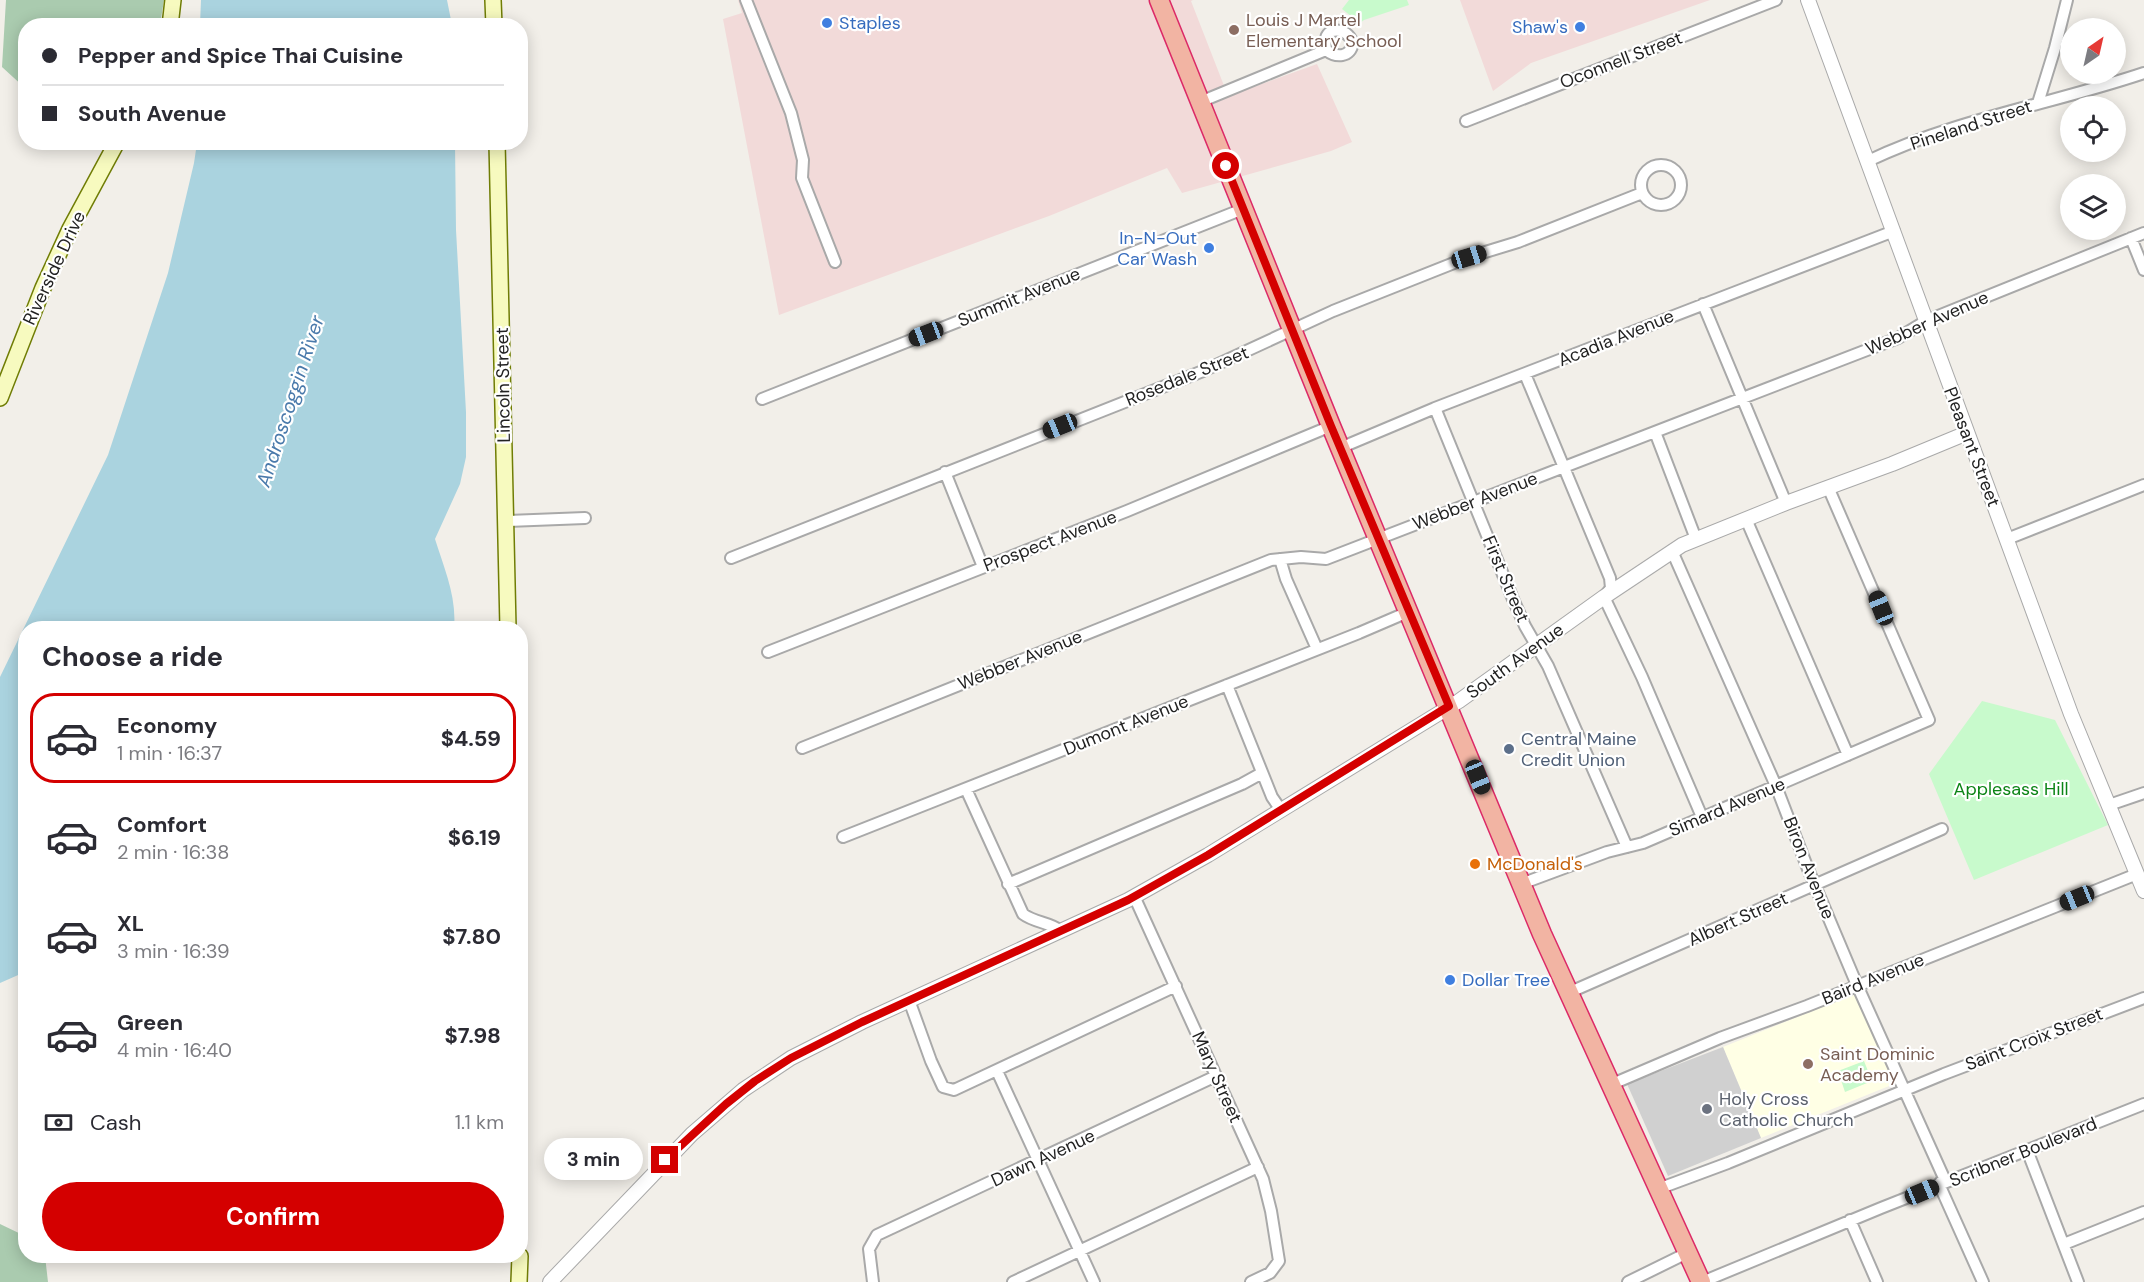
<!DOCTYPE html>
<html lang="en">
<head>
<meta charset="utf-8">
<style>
  :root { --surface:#fff; --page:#f2f2f3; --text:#2b2b33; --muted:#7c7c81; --line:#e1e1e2; --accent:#d40000 }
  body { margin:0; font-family:"DM Sans",sans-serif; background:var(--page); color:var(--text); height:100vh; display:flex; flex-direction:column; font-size:22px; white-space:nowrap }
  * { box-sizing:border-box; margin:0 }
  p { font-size:20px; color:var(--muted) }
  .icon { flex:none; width:33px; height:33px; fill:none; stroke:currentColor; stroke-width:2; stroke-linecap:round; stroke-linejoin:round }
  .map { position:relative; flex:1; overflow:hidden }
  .side { position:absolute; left:18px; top:621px; width:510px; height:642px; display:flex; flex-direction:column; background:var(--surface); border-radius:24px; box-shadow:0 3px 15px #0003 }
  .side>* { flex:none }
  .guide { position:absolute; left:18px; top:18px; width:510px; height:132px; border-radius:24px; box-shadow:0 3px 15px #0003; display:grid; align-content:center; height:132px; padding:0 24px; background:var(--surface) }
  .needle { width:39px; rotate:34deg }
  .tools { position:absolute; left:2060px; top:18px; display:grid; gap:12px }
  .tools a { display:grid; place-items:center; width:66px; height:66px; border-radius:50%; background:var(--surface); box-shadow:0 3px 15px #0003; font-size:30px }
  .end { position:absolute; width:27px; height:27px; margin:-14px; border:8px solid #d40000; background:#fff; box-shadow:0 0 0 3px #fff }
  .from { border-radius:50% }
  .bubble { position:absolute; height:42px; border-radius:21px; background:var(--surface); box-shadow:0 3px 15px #0003; font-size:20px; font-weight:700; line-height:42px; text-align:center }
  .car { position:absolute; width:18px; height:36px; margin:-18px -9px; border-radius:8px; box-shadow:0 0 4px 2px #0007; background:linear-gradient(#222 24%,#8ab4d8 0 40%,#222 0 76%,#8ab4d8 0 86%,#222 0) }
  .guide b { display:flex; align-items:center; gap:21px; height:57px; font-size:22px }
  .guide b+b { border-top:2px solid var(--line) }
  .guide i { width:15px; height:15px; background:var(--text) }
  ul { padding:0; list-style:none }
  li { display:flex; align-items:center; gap:18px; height:90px; margin:0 12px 9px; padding:0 12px; border:3px solid transparent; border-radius:24px }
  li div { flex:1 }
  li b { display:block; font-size:22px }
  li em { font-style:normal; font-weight:700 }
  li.active { border-color:var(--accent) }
  li>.icon { width:54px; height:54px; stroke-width:1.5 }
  h2 { padding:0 24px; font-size:27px; line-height:72px }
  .pay { display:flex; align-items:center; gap:15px; height:66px; padding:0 24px; font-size:22px }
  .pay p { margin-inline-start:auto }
  .button { display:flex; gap:12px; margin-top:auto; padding:12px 24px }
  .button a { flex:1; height:69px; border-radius:36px; background:var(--accent); color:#fff; font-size:24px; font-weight:700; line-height:69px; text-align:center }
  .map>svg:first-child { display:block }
  .commercial { fill:#f2dad9 }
  .education { fill:#ffffe5 }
  .religious { fill:#d0d0d0 }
  .cemetery { fill:#aacbaf }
  .park { fill:#c8facc }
  .water { fill:#aad3df }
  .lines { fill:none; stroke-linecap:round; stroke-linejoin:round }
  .minor-casing { stroke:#a9a9a9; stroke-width:14 }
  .tertiary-casing { stroke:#a9a9a9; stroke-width:16 }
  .secondary-casing { stroke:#707d05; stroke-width:18 }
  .trunk-casing { stroke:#dc2a67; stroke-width:21 }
  .minor { stroke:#fff; stroke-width:10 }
  .tertiary { stroke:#fff; stroke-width:14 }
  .secondary { stroke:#f7fabf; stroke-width:15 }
  .trunk { stroke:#f2b4a3; stroke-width:18 }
  .route { stroke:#d40000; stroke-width:8 }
  .shop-dot { fill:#3f7fe0; stroke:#fff; stroke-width:2 }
  .education-dot { fill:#8d6e63; stroke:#fff; stroke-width:2 }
  .service-dot { fill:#5c6f8a; stroke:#fff; stroke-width:2 }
  .food-dot { fill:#e8710a; stroke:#fff; stroke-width:2 }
  .worship-dot { fill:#6b7280; stroke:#fff; stroke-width:2 }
  .labels { text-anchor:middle; stroke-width:4.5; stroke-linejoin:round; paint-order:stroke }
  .education-label { font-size:18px; fill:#785e54; stroke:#fff; text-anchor:start }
  .shop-label { font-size:18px; fill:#366cbe; stroke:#fff; text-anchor:start }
  .street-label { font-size:18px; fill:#222; stroke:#fff }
  .service-label { font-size:18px; fill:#4e5e75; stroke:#fff; text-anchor:start }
  .park-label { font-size:18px; fill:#0c8416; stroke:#fff }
  .food-label { font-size:18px; fill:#c56008; stroke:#fff; text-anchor:start }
  .worship-label { font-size:18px; fill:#5b616d; stroke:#fff; text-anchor:start }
  .water-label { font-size:20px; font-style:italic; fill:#4a7aab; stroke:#fff }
</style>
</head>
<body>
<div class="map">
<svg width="2144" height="1282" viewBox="0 0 2144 1282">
  <rect width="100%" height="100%" fill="#f2efe9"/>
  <!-- commercial -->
  <path class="commercial" d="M738,0H1193L1191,1L1228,96L1317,64L1352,142L1331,151L1182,193L1167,168L1049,216L779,315L723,19L742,13Z
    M1460,0H1710L1531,63L1493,91Z"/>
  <!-- education -->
  <path class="education" d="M1857,993L1894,1084L1761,1138L1723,1047Z"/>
  <!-- religious -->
  <path class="religious" d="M1723,1047L1761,1138L1668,1176L1627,1084Z"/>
  <!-- cemetery -->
  <path class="cemetery" d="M6,0H164L160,25L26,26L25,88L2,67Z
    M0,1224L25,1236L26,1256H45L48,1282H0Z"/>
  <!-- park -->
  <path class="park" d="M1349,0H1407L1409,5L1364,20L1360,23L1342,9Z
    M1982,701L2055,720L2108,825L1974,880L1929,774Z
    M1864,1061L1872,1081L1845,1092L1838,1071Z"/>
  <!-- water -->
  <path class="water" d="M201,0H447L452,25H200Z
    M197,143H455L456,230L466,412V457L460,484L435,539C444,568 457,597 454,628H26L25,972L0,983V677L108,455L168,273L194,163Z"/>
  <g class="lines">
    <defs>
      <path id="minor" d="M746,0L791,113L803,160L802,178L835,262
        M1200,102L1326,50C1336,58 1350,58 1353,43C1349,34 1343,29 1332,31C1324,35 1325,42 1326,50
        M2038,103L2055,48L2067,0
        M1466,121L1776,0
        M1868,161C1956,119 2052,104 2144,73
        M1641 185a20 20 0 1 1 40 0a20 20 0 1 1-40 0Z
        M2131,238L2144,270
        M1703,304L1786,503
        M1525,374L1610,578L1611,588L1604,597L1642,677L1702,817
        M762,399L1243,209
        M1435,408L1513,599L1525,626L1548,666L1627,847
        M1655,432L1696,539
        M1340,448L1435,408L1894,231
        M945,472L983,567
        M1746,519L1848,755
        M506,521L585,518
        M2007,539L2144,485
        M1672,551L1776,786L1808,869L1857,985L1944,1178L1939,1184L1983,1282
        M731,558L1203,371L1333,311L1469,257L1518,242L1642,193
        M1280,559L1286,579L1317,649
        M768,652L1127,511L1331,426
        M1227,685L1272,797L1281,810
        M802,748L1271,560L1301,557L1326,559L1898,338L1926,321L2144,233
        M966,789L1023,914C1035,923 1050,922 1061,931
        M2109,805L2144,793
        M843,837L1359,633L1408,612
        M1008,884L1242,784L1262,773
        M1521,884L1607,852L1643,843L1929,720L1828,487
        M1134,896L1263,1179L1271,1211L1279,1261L1270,1273L1251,1282
        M1568,993L1942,829
        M909,1000L931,1061L943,1087L954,1090L1176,986
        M997,1071L1094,1282
        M1610,1085L1720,1038L1807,1006L2137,874
        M2027,1150L2078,1282
        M1658,1189L1728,1163L1944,1074L2144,998
        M1850,1220L1877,1282
        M2064,1244L2144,1212
        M873,1282L869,1249L877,1235L1216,1076
        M1013,1282L1258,1167
        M1628,1282L1687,1253
        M1702,1282L1881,1208L2144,1104"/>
      <path id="tertiary" d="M1808,0L2071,714L2144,891
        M550,1282L692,1134L743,1090L791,1058L862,1022L1128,900L1208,855L1459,701L1604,597L1682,545L1786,503L1892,464L1967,433"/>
      <path id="secondary" d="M493,0L494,26
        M170,26L173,0
        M497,142L508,628
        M0,398L43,288L70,229L117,142
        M519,1282L520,1256"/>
      <path id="trunk" d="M1159,0L1331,426L1542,934L1701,1282"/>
    </defs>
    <!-- minor casing -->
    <use href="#minor" class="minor-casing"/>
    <!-- tertiary casing -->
    <use href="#tertiary" class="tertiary-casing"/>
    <!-- secondary casing -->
    <use href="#secondary" class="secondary-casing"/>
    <!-- trunk casing -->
    <use href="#trunk" class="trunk-casing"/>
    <!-- minor -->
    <use href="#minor" class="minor"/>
    <!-- tertiary -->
    <use href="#tertiary" class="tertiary"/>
    <!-- secondary -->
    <use href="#secondary" class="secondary"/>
    <!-- trunk -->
    <use href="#trunk" class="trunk"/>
  </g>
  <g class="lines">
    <!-- route -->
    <path class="route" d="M665,1160L726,1104L755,1081L791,1058L862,1022L1128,900L1208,855L1449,706L1331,426L1226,166"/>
  </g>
  <!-- markers -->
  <g class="shop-dot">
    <circle cx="827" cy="23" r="6"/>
    <circle cx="1580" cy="27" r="6"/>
    <circle cx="1209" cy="248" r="6"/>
    <circle cx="1450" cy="980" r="6"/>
  </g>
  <g class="education-dot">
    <circle cx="1234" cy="30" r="6"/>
    <circle cx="1808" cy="1064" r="6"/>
  </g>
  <circle class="service-dot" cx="1509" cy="749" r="6"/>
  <circle class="food-dot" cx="1475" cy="864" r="6"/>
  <circle class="worship-dot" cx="1707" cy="1109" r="6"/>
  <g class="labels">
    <!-- education labels -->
    <g class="education-label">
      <text x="1246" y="26">Louis J Martel<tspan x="1246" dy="21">Elementary School</tspan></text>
      <text x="1820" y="1060">Saint Dominic<tspan x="1820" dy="21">Academy</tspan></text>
    </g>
    <!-- shop labels -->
    <g class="shop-label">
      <text x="839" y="29">Staples</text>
      <text x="1568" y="33" text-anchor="end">Shaw's</text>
      <text x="1197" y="244" text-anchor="end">In-N-Out<tspan x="1197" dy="21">Car Wash</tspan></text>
      <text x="1462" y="986">Dollar Tree</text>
    </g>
    <!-- street labels -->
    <g class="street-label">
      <text transform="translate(1621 60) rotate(-21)" y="6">Oconnell Street</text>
      <text transform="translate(1971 125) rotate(-18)" y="6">Pineland Street</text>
      <text transform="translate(54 268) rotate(-65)" y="6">Riverside Drive</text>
      <text transform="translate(1019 297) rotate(-22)" y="6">Summit Avenue</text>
      <text transform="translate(1927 323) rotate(-24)" y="6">Webber Avenue</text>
      <text transform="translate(1616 338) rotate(-22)" y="6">Acadia Avenue</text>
      <text transform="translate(1187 376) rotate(-22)" y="6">Rosedale Street</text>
      <text transform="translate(503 385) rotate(-91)" y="6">Lincoln Street</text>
      <text transform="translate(1972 447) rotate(69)" y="6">Pleasant Street</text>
      <text transform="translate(1475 501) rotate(-21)" y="6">Webber Avenue</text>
      <text transform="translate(1050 541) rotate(-21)" y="6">Prospect Avenue</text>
      <text transform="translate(1506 579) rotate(67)" y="6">First Street</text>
      <text transform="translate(1020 660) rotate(-22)" y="6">Webber Avenue</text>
      <text transform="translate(1515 661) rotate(-36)" y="6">South Avenue</text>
      <text transform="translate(1126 725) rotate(-22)" y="6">Dumont Avenue</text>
      <text transform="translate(1727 807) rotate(-23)" y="6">Simard Avenue</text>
      <text transform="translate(1809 868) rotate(68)" y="6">Biron Avenue</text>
      <text transform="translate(1738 919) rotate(-24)" y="6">Albert Street</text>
      <text transform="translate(1873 979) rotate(-22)" y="6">Baird Avenue</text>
      <text transform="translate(2034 1039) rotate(-21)" y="6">Saint Croix Street</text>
      <text transform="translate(1217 1077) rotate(66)" y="6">Mary Street</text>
      <text transform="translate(2023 1152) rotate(-22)" y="6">Scribner Boulevard</text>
      <text transform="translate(1043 1158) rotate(-25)" y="6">Dawn Avenue</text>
    </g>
    <!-- service labels -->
    <g class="service-label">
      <text x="1521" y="745">Central Maine<tspan x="1521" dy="21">Credit Union</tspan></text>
    </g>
    <!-- park labels -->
    <g class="park-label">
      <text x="2011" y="795">Applesass Hill</text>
    </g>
    <!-- food labels -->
    <g class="food-label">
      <text x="1487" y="870">McDonald's</text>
    </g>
    <!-- worship labels -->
    <g class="worship-label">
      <text x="1719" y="1105">Holy Cross<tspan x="1719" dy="21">Catholic Church</tspan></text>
    </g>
    <!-- water labels -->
    <g class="water-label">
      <text transform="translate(290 401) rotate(-72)" y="7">Androscoggin River</text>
    </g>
  </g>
</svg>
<div class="tools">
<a><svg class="needle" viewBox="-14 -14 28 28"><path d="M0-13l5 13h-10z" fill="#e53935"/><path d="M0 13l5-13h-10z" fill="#7c7c81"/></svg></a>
<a><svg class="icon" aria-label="locate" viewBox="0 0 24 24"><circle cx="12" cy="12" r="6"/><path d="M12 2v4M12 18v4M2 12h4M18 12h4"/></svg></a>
<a><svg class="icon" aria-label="layers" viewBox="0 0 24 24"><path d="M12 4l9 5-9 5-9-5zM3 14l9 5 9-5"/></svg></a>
</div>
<i class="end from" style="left:1226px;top:166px"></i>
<i class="end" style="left:665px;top:1160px"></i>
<div class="bubble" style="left:544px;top:1138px;width:99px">3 min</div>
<i class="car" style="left:1469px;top:257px;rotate:73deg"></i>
<i class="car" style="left:926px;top:334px;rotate:249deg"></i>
<i class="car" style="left:1060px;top:426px;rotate:248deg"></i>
<i class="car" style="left:1881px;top:608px;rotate:338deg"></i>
<i class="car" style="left:1478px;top:777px;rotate:158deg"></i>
<i class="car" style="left:2077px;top:898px;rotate:248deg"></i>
<i class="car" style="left:1922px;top:1192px;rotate:67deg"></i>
<div class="guide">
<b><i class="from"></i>Pepper and Spice Thai Cuisine</b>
<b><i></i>South Avenue</b>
</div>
<section class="side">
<h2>Choose a ride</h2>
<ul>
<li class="active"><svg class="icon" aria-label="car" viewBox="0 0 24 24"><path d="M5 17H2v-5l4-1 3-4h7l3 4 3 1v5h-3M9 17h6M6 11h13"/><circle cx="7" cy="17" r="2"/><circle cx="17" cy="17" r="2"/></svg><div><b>Economy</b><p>1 min · 16:37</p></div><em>$4.59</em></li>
<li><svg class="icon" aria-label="car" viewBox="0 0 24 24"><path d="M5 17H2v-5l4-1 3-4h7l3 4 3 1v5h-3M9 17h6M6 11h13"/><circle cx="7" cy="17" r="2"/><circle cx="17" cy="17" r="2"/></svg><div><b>Comfort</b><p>2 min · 16:38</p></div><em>$6.19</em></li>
<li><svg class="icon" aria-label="car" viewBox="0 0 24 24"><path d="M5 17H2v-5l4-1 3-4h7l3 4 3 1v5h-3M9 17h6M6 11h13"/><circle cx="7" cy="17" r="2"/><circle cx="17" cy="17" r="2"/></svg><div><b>XL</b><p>3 min · 16:39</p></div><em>$7.80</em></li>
<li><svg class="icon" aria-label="car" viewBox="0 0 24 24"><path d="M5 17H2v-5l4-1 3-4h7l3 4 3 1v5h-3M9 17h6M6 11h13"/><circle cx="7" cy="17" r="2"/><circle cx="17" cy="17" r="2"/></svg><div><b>Green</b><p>4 min · 16:40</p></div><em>$7.98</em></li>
</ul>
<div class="pay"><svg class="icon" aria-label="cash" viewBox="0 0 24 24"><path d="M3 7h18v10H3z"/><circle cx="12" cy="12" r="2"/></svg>Cash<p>1.1 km</p></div>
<div class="button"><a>Confirm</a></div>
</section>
</div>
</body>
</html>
